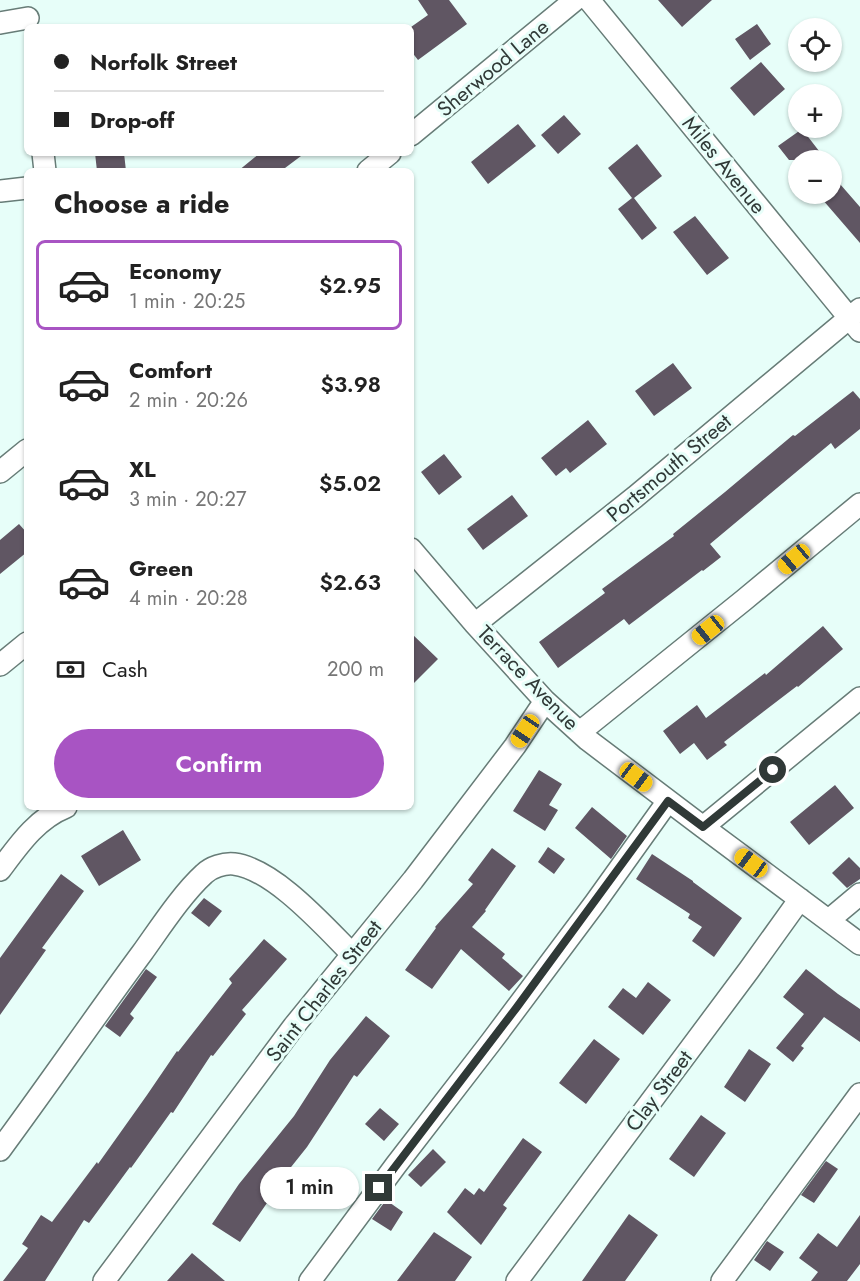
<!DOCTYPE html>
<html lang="en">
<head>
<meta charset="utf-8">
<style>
  :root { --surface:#fff; --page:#f2f2f2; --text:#222; --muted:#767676; --line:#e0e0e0; --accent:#a854c3 }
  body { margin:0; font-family:Jost,sans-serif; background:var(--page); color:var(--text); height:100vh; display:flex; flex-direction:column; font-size:22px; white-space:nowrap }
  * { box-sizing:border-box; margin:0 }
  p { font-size:20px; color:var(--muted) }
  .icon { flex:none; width:33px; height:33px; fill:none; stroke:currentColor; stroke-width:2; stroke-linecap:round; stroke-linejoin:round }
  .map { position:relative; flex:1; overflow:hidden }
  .panel { position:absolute; left:24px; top:168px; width:390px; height:642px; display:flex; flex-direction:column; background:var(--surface); border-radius:9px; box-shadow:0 2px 4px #0004 }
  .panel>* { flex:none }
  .top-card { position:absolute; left:24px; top:24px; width:390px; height:132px; border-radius:9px; box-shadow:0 2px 4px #0004; display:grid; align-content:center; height:132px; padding:0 30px; background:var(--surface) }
  .tools { position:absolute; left:788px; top:18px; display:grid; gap:12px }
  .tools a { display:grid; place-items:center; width:54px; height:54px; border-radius:50%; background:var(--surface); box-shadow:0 2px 4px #0004; font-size:30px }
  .end { position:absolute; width:27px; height:27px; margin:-14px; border:8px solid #303937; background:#fff; box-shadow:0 0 0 3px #fff }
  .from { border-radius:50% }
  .bubble { position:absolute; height:42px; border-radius:21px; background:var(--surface); box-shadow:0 2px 4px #0004; font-size:20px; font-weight:600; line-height:42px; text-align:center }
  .car { position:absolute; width:18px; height:36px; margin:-18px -9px; border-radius:8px; box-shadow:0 0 4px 2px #0007; background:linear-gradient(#f5c518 24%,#345 0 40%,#f5c518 0 76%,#345 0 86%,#f5c518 0) }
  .top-card b { display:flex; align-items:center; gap:21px; height:57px; font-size:22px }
  .top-card b+b { border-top:2px solid var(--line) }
  .top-card i { width:15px; height:15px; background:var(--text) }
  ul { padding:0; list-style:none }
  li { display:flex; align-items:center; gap:18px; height:90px; margin:0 12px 9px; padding:0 18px; border:3px solid transparent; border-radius:9px }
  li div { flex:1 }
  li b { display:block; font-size:22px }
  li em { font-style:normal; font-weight:600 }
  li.active { border-color:var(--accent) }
  li>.icon { width:54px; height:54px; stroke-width:1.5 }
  h2 { padding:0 30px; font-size:27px; line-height:72px }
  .pay { display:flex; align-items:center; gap:15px; height:66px; padding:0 30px; font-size:22px }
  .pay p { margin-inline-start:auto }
  .primary-button { display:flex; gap:12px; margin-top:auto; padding:12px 30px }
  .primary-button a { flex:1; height:69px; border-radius:36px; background:var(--accent); color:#fff; font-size:24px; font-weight:600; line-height:69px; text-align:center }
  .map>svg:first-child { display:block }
  .building { fill:#605663 }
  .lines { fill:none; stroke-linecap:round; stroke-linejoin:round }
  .minor-casing { stroke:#677c77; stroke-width:24 }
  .minor { stroke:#fff; stroke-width:21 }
  .route { stroke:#303937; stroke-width:8 }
  .labels { text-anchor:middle; stroke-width:6; stroke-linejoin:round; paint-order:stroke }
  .street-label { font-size:21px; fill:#303937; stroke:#e7fef9 }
</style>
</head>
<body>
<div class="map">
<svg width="860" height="1281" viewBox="0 0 860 1281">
  <rect width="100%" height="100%" fill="#e7fef9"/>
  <!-- building -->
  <path class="building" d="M418,0H449L467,24L418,60L411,51V27L428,15Z
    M658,0H712L682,27Z
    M757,24L771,44L750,60L735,39Z
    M761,62L785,89L754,116L730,88Z
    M564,115L581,134L558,154L541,135Z
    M518,124L536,146L488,184L471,162Z
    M802,129L826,160H789L778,146Z
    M637,144L662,176L634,198L657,228L642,240L618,209L632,198L608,168Z
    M95,153H124L126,171H97Z
    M260,153H305L281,171H238Z
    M840,184L860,207V243L822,199L828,194H831V191Z
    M695,216L729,258L707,275L673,232Z
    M673,363L692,388L654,416L635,391Z
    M853,391L860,399V429L835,449L831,443L710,544L721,557L703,571L702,570L629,625L624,619L558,668L539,642L605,593L602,589L674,536L673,534L725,492L793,435L795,436Z
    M588,420L607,444L570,473L566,468L556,476L541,458Z
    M444,454L462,477L439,495L421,472Z
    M512,495L528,516L483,550L467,529Z
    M19,524L27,533V552L0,574V540Z
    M823,626L843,649L798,687L797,686L724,742L727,745L707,760L694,743L680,754L663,731L697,705L706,718L765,673L766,675Z
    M411,633L438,659L411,686Z
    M539,770L562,784L549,805L558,810L545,831L513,811Z
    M835,785L854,808L809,845L790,822Z
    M592,807L627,836L611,859L575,828Z
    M123,830L141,860L99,886L81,856Z
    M548,847L565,859L554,874L538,862Z
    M492,848L516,866L485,910L486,911L472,927L505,954L502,958L523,976L509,991L461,949L432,989L405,970L436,928L435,927L473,884L468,880Z
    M652,854L693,881V882L742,918L714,957L692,941L702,927L688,918L690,914L636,879Z
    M849,857L860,868V879L847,888L832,873Z
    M61,874L84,891L42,948L46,950L0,1015V958Z
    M204,898L222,911L209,927L191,913Z
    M264,939L287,959L242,1010L246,1014L213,1056L211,1055L173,1113L171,1112L131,1168L130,1167L89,1223L84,1220L45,1281H3L28,1248L22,1244L41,1215L52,1222L97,1162L98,1164L147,1095L177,1051L178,1052L232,983L229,979Z
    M146,969L157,977L130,1014L134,1018L120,1037L105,1026Z
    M806,969L838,994L860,1009V1042L824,1017L801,1046L804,1048L793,1062L776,1048L804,1014L783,997Z
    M648,982L671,1000L643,1035L608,1007L623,988L636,998Z
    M366,1016L390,1036L357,1077L354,1075L307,1147L264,1201L267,1203L240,1242L212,1224L239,1184L294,1116L330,1060Z
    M594,1039L620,1059L586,1104L559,1083Z
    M749,1049L771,1064L745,1102L724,1087Z
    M380,1108L399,1124L384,1141L365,1124Z
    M701,1115L726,1133L694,1177L669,1159Z
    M523,1138L542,1152L503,1205L507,1208L481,1245L447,1212L465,1188L474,1195L479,1188L484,1192Z
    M433,1149L446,1162L421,1187L408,1175Z
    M826,1161L838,1169L814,1203L801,1195Z
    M386,1200L403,1212L391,1231L372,1219Z
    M629,1214L658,1235L625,1281H582Z
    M860,1215V1264L847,1281H811L818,1272L799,1258L818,1233L837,1247Z
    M434,1232L472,1257L455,1281H397Z
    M767,1241L784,1252L770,1271L754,1260Z
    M192,1253L225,1281H167Z"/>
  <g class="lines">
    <defs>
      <path id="minor" d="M589,0L860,331
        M0,23L28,18
        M411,135L575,0
        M43,153L45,171
        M368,171L390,153
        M0,191L27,188
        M0,472L27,450
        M411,549L475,624L545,701L588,740L703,827L860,944
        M475,624L635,497L860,309
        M0,665L27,643
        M580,732L744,600L860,504
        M703,827L860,698
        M0,870C18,846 36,819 66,807
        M829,920L860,894
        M0,1150C48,1085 94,1018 142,953C160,928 182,894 204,874C211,867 224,863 234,864C274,869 324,926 352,954
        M104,1281L294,1026L413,880L515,746L545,701
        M310,1281L396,1165L491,1042L595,903L668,801
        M517,1281L749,970L800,899
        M722,1281L860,1094"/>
    </defs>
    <!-- minor casing -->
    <use href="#minor" class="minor-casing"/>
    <!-- minor -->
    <use href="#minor" class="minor"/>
  </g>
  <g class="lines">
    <!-- route -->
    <path class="route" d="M379,1188L517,1007L668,801L703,827L773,770"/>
  </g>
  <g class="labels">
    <!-- street labels -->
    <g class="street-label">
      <text transform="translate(493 68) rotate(-40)" y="7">Sherwood Lane</text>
      <text transform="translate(724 165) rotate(51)" y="7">Miles Avenue</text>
      <text transform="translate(669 468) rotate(-40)" y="7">Portsmouth Street</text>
      <text transform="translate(528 678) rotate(46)" y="7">Terrace Avenue</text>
      <text transform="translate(324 991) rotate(-52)" y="7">Saint Charles Street</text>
      <text transform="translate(659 1091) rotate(-53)" y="7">Clay Street</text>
    </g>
  </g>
</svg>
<div class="tools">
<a><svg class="icon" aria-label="locate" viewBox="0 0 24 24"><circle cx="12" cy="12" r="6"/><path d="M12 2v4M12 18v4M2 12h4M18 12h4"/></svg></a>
<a>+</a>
<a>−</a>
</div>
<i class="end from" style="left:773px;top:770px"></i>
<i class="end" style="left:379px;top:1188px"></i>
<div class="bubble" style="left:260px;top:1167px;width:99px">1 min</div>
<i class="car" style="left:794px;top:559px;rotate:230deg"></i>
<i class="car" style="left:708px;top:630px;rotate:231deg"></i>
<i class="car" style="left:525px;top:731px;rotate:214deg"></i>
<i class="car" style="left:636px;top:777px;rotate:127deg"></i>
<i class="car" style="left:751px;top:863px;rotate:306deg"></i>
<div class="top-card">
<b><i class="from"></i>Norfolk Street</b>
<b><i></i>Drop-off</b>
</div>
<section class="panel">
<h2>Choose a ride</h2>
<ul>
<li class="active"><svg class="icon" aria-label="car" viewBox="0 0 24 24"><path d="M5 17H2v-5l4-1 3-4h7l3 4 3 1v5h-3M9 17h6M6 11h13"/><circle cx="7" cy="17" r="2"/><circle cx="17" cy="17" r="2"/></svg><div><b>Economy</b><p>1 min · 20:25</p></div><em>$2.95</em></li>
<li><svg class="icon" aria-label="car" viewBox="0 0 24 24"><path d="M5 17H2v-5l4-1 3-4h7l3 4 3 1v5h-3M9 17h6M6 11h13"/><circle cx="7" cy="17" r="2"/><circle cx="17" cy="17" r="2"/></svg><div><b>Comfort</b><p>2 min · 20:26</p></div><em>$3.98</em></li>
<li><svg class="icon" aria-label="car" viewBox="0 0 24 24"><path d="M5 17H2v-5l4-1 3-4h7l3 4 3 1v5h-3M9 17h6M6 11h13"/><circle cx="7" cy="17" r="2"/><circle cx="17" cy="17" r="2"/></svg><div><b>XL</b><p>3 min · 20:27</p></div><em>$5.02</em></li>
<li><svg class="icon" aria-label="car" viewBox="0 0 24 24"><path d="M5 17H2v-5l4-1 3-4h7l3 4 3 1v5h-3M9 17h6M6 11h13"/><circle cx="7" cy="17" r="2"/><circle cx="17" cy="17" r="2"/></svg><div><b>Green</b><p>4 min · 20:28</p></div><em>$2.63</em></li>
</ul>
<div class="pay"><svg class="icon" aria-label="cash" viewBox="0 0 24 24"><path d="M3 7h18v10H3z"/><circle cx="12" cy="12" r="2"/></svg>Cash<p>200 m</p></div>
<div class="primary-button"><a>Confirm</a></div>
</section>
</div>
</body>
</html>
